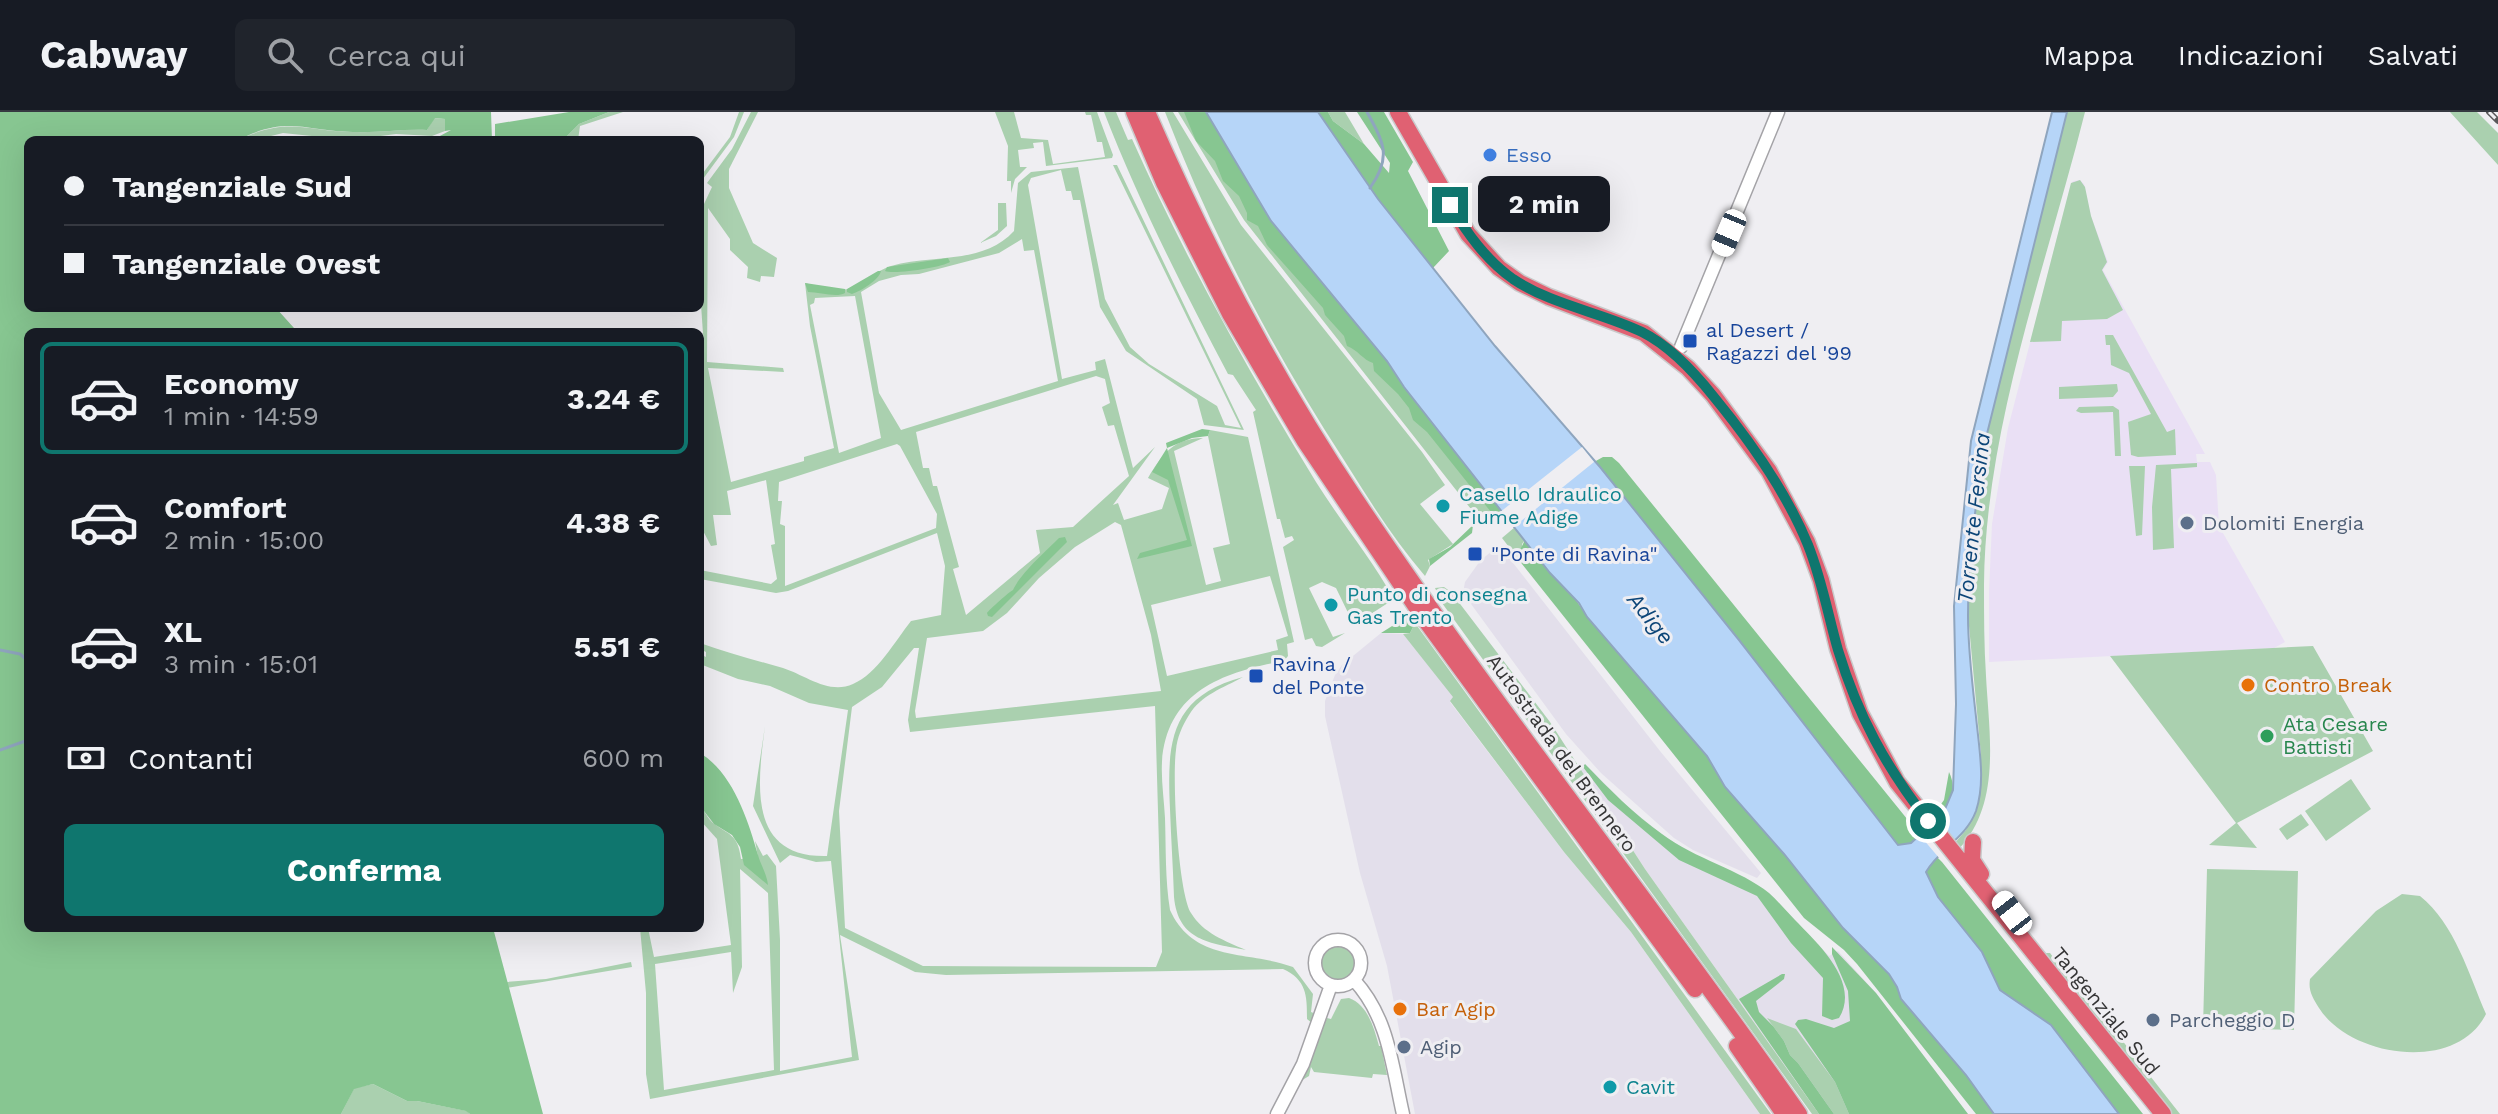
<!DOCTYPE html>
<html lang="it">
<head>
<meta charset="utf-8">
<style>
  :root { --surface:#171b24; --page:#20242c; --text:#f1f3f6; --muted:#9ea1a6; --line:#363941; --accent:#0f766e }
  body { margin:0; font-family:"Work Sans",sans-serif; background:var(--page); color:var(--text); height:100vh; display:flex; flex-direction:column; font-size:30px; white-space:nowrap }
  * { box-sizing:border-box; margin:0 }
  p { font-size:26px; color:var(--muted) }
  .icon { flex:none; width:44px; height:44px; fill:none; stroke:currentColor; stroke-width:2; stroke-linecap:round; stroke-linejoin:round }
  .map { position:relative; flex:1; overflow:hidden }
  .details { position:absolute; left:24px; top:216px; width:680px; height:604px; display:flex; flex-direction:column; background:var(--surface); border-radius:12px; box-shadow:0 8px 32px #0002 }
  .details>* { flex:none }
  .top-card { position:absolute; left:24px; top:24px; width:680px; height:176px; border-radius:12px; box-shadow:0 8px 32px #0002; display:grid; align-content:center; height:176px; padding:0 40px; background:var(--surface) }
  .end { position:absolute; width:36px; height:36px; margin:-18px; border:10px solid #0f766e; background:#fff; box-shadow:0 0 0 4px #fff }
  .from { border-radius:50% }
  .bubble { position:absolute; height:56px; border-radius:12px; background:var(--surface); box-shadow:0 8px 32px #0002; font-size:26px; font-weight:700; line-height:56px; text-align:center }
  .car { position:absolute; width:24px; height:48px; margin:-24px -12px; border-radius:10px; box-shadow:0 0 6px 2px #0007; background:linear-gradient(#fff 24%,#345 0 40%,#fff 0 76%,#345 0 86%,#fff 0) }
  .top-card b { display:flex; align-items:center; gap:28px; height:76px; font-size:30px }
  .top-card b+b { border-top:2px solid var(--line) }
  .top-card i { width:20px; height:20px; background:var(--text) }
  ul { padding:14px 0 0; list-style:none }
  li { display:flex; align-items:center; gap:24px; height:112px; margin:0 16px 12px; padding:0 24px; border:4px solid transparent; border-radius:12px }
  li div { flex:1 }
  li b { display:block; font-size:30px }
  li em { font-style:normal; font-weight:700 }
  li.active { border-color:var(--accent) }
  li>.icon { width:72px; height:72px; stroke-width:1.5 }
  .pay { display:flex; align-items:center; gap:20px; height:88px; padding:0 40px; font-size:30px }
  .pay p { margin-inline-start:auto }
  .cta { display:flex; gap:16px; margin-top:auto; padding:16px 40px }
  .cta a { flex:1; height:92px; border-radius:12px; background:var(--accent); color:#fff; font-size:32px; font-weight:700; line-height:92px; text-align:center }
  header { display:flex; align-items:center; gap:48px; box-sizing:border-box; height:112px; padding:0 40px; background:var(--surface); border-bottom:2px solid var(--line) }
  header strong { font-size:38px }
  nav { display:flex; gap:44px; margin-inline-start:auto; font-size:28px }
  .search { width:560px; height:72px; background:var(--page); display:flex; align-items:center; gap:20px; box-sizing:border-box; padding:0 28px; border-radius:12px; color:var(--muted); font-size:30px }
  .map>svg:first-child { display:block }
  .commercial { fill:#eae0f5 }
  .built { fill:#e3dfeb }
  .green { fill:#aad0af; fill-rule:evenodd }
  .forest { fill:#87c691 }
  .water { fill:#b6d5f8; stroke:#8fa5be; stroke-width:2 }
  .pier { fill:#efeef2 }
  .lines { fill:none; stroke-linecap:round; stroke-linejoin:round }
  .stream { stroke:#8fa5be; stroke-width:3 }
  .secondary-casing { stroke:#a4a3a7; stroke-width:15 }
  .highway-casing { stroke:#cacacb; stroke-width:19 }
  .secondary { stroke:#fff; stroke-width:12 }
  .highway { stroke:#e06172; stroke-width:16 }
  .rail-casing { stroke:#59585a; stroke-width:6 }
  .rail { stroke:#efeef2; stroke-width:3; stroke-dasharray:9; stroke-linecap:butt }
  .route { stroke:#0f766e; stroke-width:10 }
  .shop-dot { fill:#3f7fe0; stroke:#efeef2; stroke-width:3 }
  .transit-dot { fill:#1a4fb4; stroke:#efeef2; stroke-width:3 }
  .culture-dot { fill:#0f9aa8; stroke:#efeef2; stroke-width:3 }
  .service-dot { fill:#5c6f8a; stroke:#efeef2; stroke-width:3 }
  .food-dot { fill:#e8710a; stroke:#efeef2; stroke-width:3 }
  .leisure-dot { fill:#2e9e5b; stroke:#efeef2; stroke-width:3 }
  .labels { text-anchor:middle; stroke-width:6; stroke-linejoin:round; paint-order:stroke }
  .shop-label { font-size:20px; fill:#366cbe; stroke:#efeef2; text-anchor:start }
  .transit-label { font-size:20px; fill:#164399; stroke:#efeef2; text-anchor:start }
  .culture-label { font-size:20px; fill:#0d838f; stroke:#efeef2; text-anchor:start }
  .service-label { font-size:20px; fill:#4e5e75; stroke:#efeef2; text-anchor:start }
  .food-label { font-size:20px; fill:#c56008; stroke:#efeef2; text-anchor:start }
  .leisure-label { font-size:20px; fill:#27864d; stroke:#efeef2; text-anchor:start }
  .street-label { font-size:20px; fill:#353536; stroke:#efeef2 }
  .water-label { font-size:22px; font-style:italic; fill:#0c4578; stroke:#efeef2 }
</style>
</head>
<body>
<header>
<strong>Cabway</strong>
<div class="search"><svg class="icon" aria-label="search" viewBox="0 0 24 24"><circle cx="10" cy="10" r="6"/><path d="M15 15l6 6"/></svg>Cerca qui</div>
<nav><a>Mappa</a><a>Indicazioni</a><a>Salvati</a></nav>
</header>
<div class="map">
<svg width="2498" height="1002" viewBox="0 0 2498 1002">
  <rect width="100%" height="100%" fill="#efeef2"/>
  <!-- commercial -->
  <path class="commercial" d="M2080,68L2084,72L2091,104L2108,150L2103,158L2205,342H2196L2197,350H2210L2216,363L2219,414L2285,530L2274,536L1989,550V479L1992,412L2008,316L2070,76L2073,69Z"/>
  <!-- built -->
  <path class="built" d="M1499,433L1660,639L1761,761L1757,766L1693,738L1674,726L1601,661L1566,622L1463,481L1465,470L1480,449Z
    M1381,521L1403,522L1454,585L1450,590L1564,740L1631,820L1760,1002H1415L1387,854L1360,761L1325,604V589L1335,563L1342,553Z
    M1585,652L1626,693L1661,722L1694,743L1769,781L1829,844L1838,839L1876,881L1968,1002H1819L1645,757L1579,656Z"/>
  <!-- green -->
  <path class="green" d="M609,0H623L580,14L578,28H557L566,25L579,12Z
    M739,0H744L734,25L700,71V65L730,25Z
    M751,0H758L729,57V76L753,131L777,146L774,165L761,164L760,170L747,166L748,155L730,138V127L708,96L707,250L783,256L784,260L708,256L731,370L804,349V345L834,336L810,214L805,171C817,174 835,180 848,177C863,172 875,159 891,154C932,142 983,153 1014,119L1018,71L1031,60L1078,55L1105,187L1130,235L1149,252L1217,294L1225,313L1241,316L1113,53H1117L1244,318L1204,313L1197,287L1126,239L1100,195L1080,88H1073L1071,79H1066L1061,58L1031,66L1028,73L1062,267L1096,258L1095,250L1105,247L1133,356L1155,335L1113,393L1118,391L1124,408L1162,397L1169,376L1148,366C1162,342 1174,326 1203,326L1174,339L1206,473L1221,469L1213,436L1230,432L1208,324L1210,318L1248,325L1294,530L1287,532L1288,544L1284,549C1224,560 1167,579 1162,650C1161,668 1164,687 1165,706C1166,736 1165,768 1170,798C1194,851 1247,838 1293,855L1313,882L1311,900L1316,902L1313,912L1307,907C1307,884 1307,868 1283,857L946,863L915,860L840,823L859,948L650,987L646,962V881L640,816H648L654,845L731,833L717,727L700,708V694C704,698 708,707 713,711C729,723 738,722 741,747L758,745L755,729L763,744L767,742L776,754L780,828V959L852,945L831,749L816,750L790,743L780,751L753,694L765,614C758,669 746,746 827,744L848,598L809,591L770,574L738,567L700,552V542L706,545V540L700,537V531C728,541 755,548 783,556C805,563 829,583 853,572C877,562 895,529 911,509L941,503L945,454L937,421L788,479L776,481L700,467V458L771,472L777,467L771,433L775,432L766,368L727,379L731,403H713L717,433L711,434L700,413V255L704,236L700,178H703L704,96L700,94L704,92L712,75L707,71L732,37ZM1022,127L1024,139L1034,138L1058,269L901,318L879,281L861,180L879,169L901,163L919,162L999,141ZM855,184L881,326L839,341L810,193L814,191L815,186ZM1096,264L1105,267L1110,291L1102,295L1108,314L1114,313L1129,364L1073,415L1036,418L1040,441L966,503L953,457L959,455L937,374H933L929,356H923L916,320ZM897,332L900,334L937,402L936,416L785,474V414L780,412L782,389H778L779,370ZM1115,410L1121,413L1151,523L1161,579L916,606L915,599L927,526L983,519L1007,501L1039,466L1075,435ZM1270,464L1288,524L1276,528L1278,538L1167,564L1151,493ZM914,536H919L908,608L910,620L1155,594L1162,840L1156,855L923,854L845,816L839,699L852,595L882,575ZM740,757L768,781L774,958L664,978L655,852L731,840L733,881L742,855Z
    M995,0H1014L1021,26L1048,28L1053,52L1105,45L1102,30H1097L1091,3H1086L1085,0H1097L1113,43L1112,46L1046,54L1043,30L1033,31L1034,36L1018,38L1020,55H1027L1015,67L1011,81V69H1007L1008,34Z
    M1104,0H1116L1128,28L1132,27C1185,146 1248,259 1316,370C1341,410 1371,446 1394,487L1354,513L1336,476L1322,470L1309,476L1333,525L1345,521L1322,535L1316,534L1312,526L1305,528L1283,435L1294,428L1292,424L1285,426L1280,407H1277L1253,300L1256,298L1233,263L1228,262C1183,177 1139,90 1104,0Z
    M1165,0H1173L1241,113L1422,340L1445,373L1420,392L1453,432L1428,448L1430,454L1425,464C1394,428 1369,388 1344,348C1273,239 1212,122 1165,0Z
    M1178,0H1206L1271,109L1434,314L1495,405L1486,410L1478,406L1244,108Z
    M1328,0H1345L1364,32L1333,9Z
    M2067,0H2085C2047,152 1985,316 1984,473C1984,504 1984,534 1986,564C1989,622 2002,692 1958,738L1954,732L1966,718L1981,643L1968,503L1975,397L1983,338Z
    M2450,0H2477L2498,21V53Z
    M434,6L445,7V19L432,24L396,22L350,28L283,21L255,28H238C290,4 302,19 353,20C377,21 402,17 427,18Z
    M2080,68L2085,75L2091,104L2107,150L2102,158L2123,198L2107,207L2062,209L2061,229L2030,230L2071,71Z
    M998,91H1006L1007,114L996,124L980,131L998,118Z
    M2105,223H2113L2167,320L2175,317L2176,343L2138,345L2131,343L2128,310L2151,302L2129,261L2111,253L2110,233H2106Z
    M2117,272L2118,279L2113,285L2059,287V275Z
    M2113,294L2119,298L2121,344H2115L2113,300L2081,301L2076,299L2079,295Z
    M2197,351V355L2171,357L2174,436L2153,438L2152,395L2156,353Z
    M2129,354H2145L2142,423L2136,424Z
    M1515,415L1525,428L1522,432V452L1502,426Z
    M1444,475L1451,480L1550,610L1645,757L1819,1002H1812L1442,491L1435,476Z
    M1415,511L1771,1002H1760L1631,820L1564,740L1450,589L1453,585L1403,522L1410,521Z
    M2313,534L2373,639L2237,711L2257,736L2209,733L2236,711L2110,544Z
    M1243,565C1223,576 1201,583 1189,603C1182,614 1177,626 1176,638C1172,666 1178,779 1191,801C1203,821 1225,829 1246,838C1210,831 1178,829 1174,785C1173,755 1171,726 1170,697C1167,631 1169,585 1243,565Z
    M2351,667L2371,697L2326,729L2305,699Z
    M2301,702L2309,713L2287,728L2279,717Z
    M2207,757L2298,759L2294,918L2203,916Z
    M2402,782L2420,784C2455,812 2469,863 2486,902C2457,961 2351,946 2319,896C2313,886 2308,879 2310,867L2376,799Z
    M1321 852a17 17 0 1 1 34 0a17 17 0 1 1-34 0Z
    M2040,841H2050L2056,849L2064,851L2070,862L2180,1002H2170Z
    M631,850L632,855L507,876L505,870L546,867Z
    M1349,886C1368,893 1374,916 1379,934H1381L1387,963L1373,962L1372,966L1314,960L1311,955L1309,964L1299,970L1327,906L1331,907L1341,887Z
    M1767,906L1796,917L1835,970L1849,1002H1834L1798,951L1790,943L1784,929Z
    M373,972L407,989H417L467,999L470,1002H341L354,976Z"/>
  <!-- forest -->
  <path class="forest" d="M0,0H491L492,28L440,27L438,25L451,18L445,19V7L435,6L427,18C402,17 378,21 353,20C303,19 288,3 238,28H28V196H276L294,216L292,220H28V816H493L543,1002H470L466,999L417,989H407L373,972L354,977L341,1002H0Z
    M569,0H609L579,12L566,25L557,28H495V12Z
    M1184,0H1206L1271,109L1387,249L1404,275L1502,399L1495,405L1427,320L1413,308L1409,296L1398,282L1374,259L1373,251C1363,248 1358,238 1347,234L1344,224L1325,203L1323,196L1267,133L1258,114L1247,108V101L1239,84L1223,69L1215,49L1196,29Z
    M1318,0H1328L1333,9L1364,32L1389,61L1390,51L1357,0H1384L1413,50L1408,59L1449,139L1433,156L1378,87Z
    M948,146L950,150C943,155 894,163 885,159L887,155Z
    M878,159H881C879,168 861,179 852,182L847,180V177Z
    M805,171L845,177V181C836,186 820,180 808,180Z
    M1202,317L1210,318L1208,324L1192,326L1167,336L1192,434L1137,447L1140,441L1187,428L1168,368L1152,360L1167,336L1166,331Z
    M1603,345H1612L1619,351L1916,718L1919,724L1911,731L1898,733L1739,528L1594,350Z
    M1473,413L1472,421L1430,454L1429,447L1450,435Z
    M1065,425L1067,430L992,505L988,504L987,501C989,498 1010,479 1013,478C1020,462 1046,439 1059,426Z
    M1525,428C1545,454 1571,477 1587,505L1707,644L1725,675L1784,742L1843,816L1889,862L1897,875L1901,887L1966,963L1994,1002H1976L1857,852L1844,838L1804,806L1522,452L1520,438Z
    M1408,504L1415,511L1410,521H1381Z
    M700,641C733,661 748,708 758,743C761,754 767,762 768,773L744,753L740,735L732,723L714,712L700,694Z
    M1585,652C1609,677 1634,702 1662,722C1695,747 1741,758 1769,781C1778,789 1786,799 1795,808C1817,831 1861,870 1839,906L1832,908L1822,904L1823,866L1791,831L1757,784L1679,748L1608,688L1583,655Z
    M1949,660C1958,679 1950,696 1935,709L1931,706L1944,688Z
    M1937,745L1942,750L2143,1002H2119L2051,913L2000,878L1982,840L1938,785L1926,760Z
    M1832,835L1876,881L1968,1002H1849L1835,970L1795,912L1798,908L1806,907L1834,916L1850,909L1848,879L1832,842Z
    M1782,862H1785L1784,867L1756,889L1759,900L1773,914L1784,929L1790,943L1798,951L1834,1002H1819L1739,887Z"/>
  <!-- water -->
  <path class="water" d="M1206,0H1318L1378,87L1495,234L1600,355L1739,528L1898,733L1911,731L1943,702L1953,678L1956,592L1954,494L1971,329L2052,0H2067L1983,338C1976,393 1968,448 1968,504C1968,540 1973,577 1977,614C1980,642 1985,672 1976,699C1966,726 1939,737 1926,760L1938,785L1982,840L2000,878L2051,913L2119,1002H1994L1966,963L1901,887L1897,875L1889,862L1843,816L1784,742L1725,675L1707,644L1587,505L1579,491L1550,461L1404,275L1387,249L1271,109Z"/>
  <!-- pier -->
  <path class="pier" d="M1582,335L1594,350L1511,417L1499,401Z
    M1931,706L1956,735L1940,747L1917,720Z"/>
  <g class="lines">
    <!-- stream -->
    <path class="stream" d="M1367,0C1384,31 1392,45 1370,76
      M0,538L20,542L28,549
      M0,638L28,628"/>
    <defs>
      <path id="secondary" d="M1681,235L1778,0
        M1315 851a23 23 0 1 1 46 0a23 23 0 1 1-46 0Z
        M1354,868C1389,906 1392,954 1403,1002
        M1277,1002L1303,952L1331,873"/>
      <path id="highway" d="M1134,0L1164,71L1230,202L1304,328L1423,505L1695,877
        M1147,0C1206,135 1274,266 1356,388C1496,598 1655,795 1799,1002
        M1398,0L1468,122L1499,156L1520,171L1549,185L1644,221L1688,256L1713,283L1769,359L1807,430L1821,468L1838,537L1860,601L1897,670L2163,1002
        M1973,730L1972,748L1981,762
        M1737,934L1784,1002"/>
    </defs>
    <!-- secondary casing -->
    <use href="#secondary" class="secondary-casing"/>
    <!-- highway casing -->
    <use href="#highway" class="highway-casing"/>
    <!-- secondary -->
    <use href="#secondary" class="secondary"/>
    <!-- highway -->
    <use href="#highway" class="highway"/>
    <defs>
      <path id="rail" d="M2489,0L2498,9"/>
    </defs>
    <!-- rail casing -->
    <use href="#rail" class="rail-casing"/>
    <!-- rail -->
    <use href="#rail" class="rail"/>
  </g>
  <g class="lines">
    <!-- route -->
    <path class="route" d="M1450,93C1467,121 1486,148 1513,167C1552,193 1600,200 1642,220C1670,234 1695,261 1714,285C1751,330 1786,379 1808,433C1822,468 1828,503 1838,538C1858,604 1886,655 1928,709"/>
  </g>
  <!-- markers -->
  <circle class="shop-dot" cx="1490" cy="43" r="8"/>
  <g class="transit-dot">
    <rect x="1682" y="221" width="16" height="16" rx="4"/>
    <rect x="1467" y="434" width="16" height="16" rx="4"/>
    <rect x="1248" y="556" width="16" height="16" rx="4"/>
  </g>
  <g class="culture-dot">
    <circle cx="1443" cy="394" r="8"/>
    <circle cx="1331" cy="493" r="8"/>
    <circle cx="1610" cy="975" r="8"/>
  </g>
  <g class="service-dot">
    <circle cx="2187" cy="411" r="8"/>
    <circle cx="2153" cy="908" r="8"/>
    <circle cx="1404" cy="935" r="8"/>
  </g>
  <g class="food-dot">
    <circle cx="2248" cy="573" r="8"/>
    <circle cx="1400" cy="897" r="8"/>
  </g>
  <circle class="leisure-dot" cx="2267" cy="624" r="8"/>
  <g class="labels">
    <!-- shop labels -->
    <g class="shop-label">
      <text x="1506" y="50">Esso</text>
    </g>
    <!-- transit labels -->
    <g class="transit-label">
      <text x="1706" y="225">al Desert /<tspan x="1706" dy="23">Ragazzi del '99</tspan></text>
      <text x="1491" y="449">"Ponte di Ravina"</text>
      <text x="1272" y="559">Ravina /<tspan x="1272" dy="23">del Ponte</tspan></text>
    </g>
    <!-- culture labels -->
    <g class="culture-label">
      <text x="1459" y="389">Casello Idraulico<tspan x="1459" dy="23">Fiume Adige</tspan></text>
      <text x="1347" y="489">Punto di consegna<tspan x="1347" dy="23">Gas Trento</tspan></text>
      <text x="1626" y="982">Cavit</text>
    </g>
    <!-- service labels -->
    <g class="service-label">
      <text x="2203" y="418">Dolomiti Energia</text>
      <text x="2169" y="915">Parcheggio D</text>
      <text x="1420" y="942">Agip</text>
    </g>
    <!-- food labels -->
    <g class="food-label">
      <text x="2264" y="580">Contro Break</text>
      <text x="1416" y="904">Bar Agip</text>
    </g>
    <!-- leisure labels -->
    <g class="leisure-label">
      <text x="2283" y="619">Ata Cesare<tspan x="2283" dy="23">Battisti</tspan></text>
    </g>
    <!-- street labels -->
    <g class="street-label">
      <text transform="translate(1562 641) rotate(54)" y="7">Autostrada del Brennero</text>
      <text transform="translate(2106 899) rotate(51)" y="7">Tangenziale Sud</text>
    </g>
    <!-- water labels -->
    <g class="water-label">
      <text transform="translate(1973 406) rotate(-84)" y="8">Torrente Fersina</text>
      <text transform="translate(1651 506) rotate(51)" y="8">Adige</text>
    </g>
  </g>
</svg>
<i class="end from" style="left:1928px;top:709px"></i>
<i class="end" style="left:1450px;top:93px"></i>
<div class="bubble" style="left:1478px;top:64px;width:132px">2 min</div>
<i class="car" style="left:1729px;top:121px;rotate:203deg"></i>
<i class="car" style="left:2012px;top:801px;rotate:322deg"></i>
<div class="top-card">
<b><i class="from"></i>Tangenziale Sud</b>
<b><i></i>Tangenziale Ovest</b>
</div>
<section class="details">
<ul>
<li class="active"><svg class="icon" aria-label="car" viewBox="0 0 24 24"><path d="M5 17H2v-5l4-1 3-4h7l3 4 3 1v5h-3M9 17h6M6 11h13"/><circle cx="7" cy="17" r="2"/><circle cx="17" cy="17" r="2"/></svg><div><b>Economy</b><p>1 min · 14:59</p></div><em>3.24 €</em></li>
<li><svg class="icon" aria-label="car" viewBox="0 0 24 24"><path d="M5 17H2v-5l4-1 3-4h7l3 4 3 1v5h-3M9 17h6M6 11h13"/><circle cx="7" cy="17" r="2"/><circle cx="17" cy="17" r="2"/></svg><div><b>Comfort</b><p>2 min · 15:00</p></div><em>4.38 €</em></li>
<li><svg class="icon" aria-label="car" viewBox="0 0 24 24"><path d="M5 17H2v-5l4-1 3-4h7l3 4 3 1v5h-3M9 17h6M6 11h13"/><circle cx="7" cy="17" r="2"/><circle cx="17" cy="17" r="2"/></svg><div><b>XL</b><p>3 min · 15:01</p></div><em>5.51 €</em></li>
</ul>
<div class="pay"><svg class="icon" aria-label="cash" viewBox="0 0 24 24"><path d="M3 7h18v10H3z"/><circle cx="12" cy="12" r="2"/></svg>Contanti<p>600 m</p></div>
<div class="cta"><a>Conferma</a></div>
</section>
</div>
</body>
</html>
